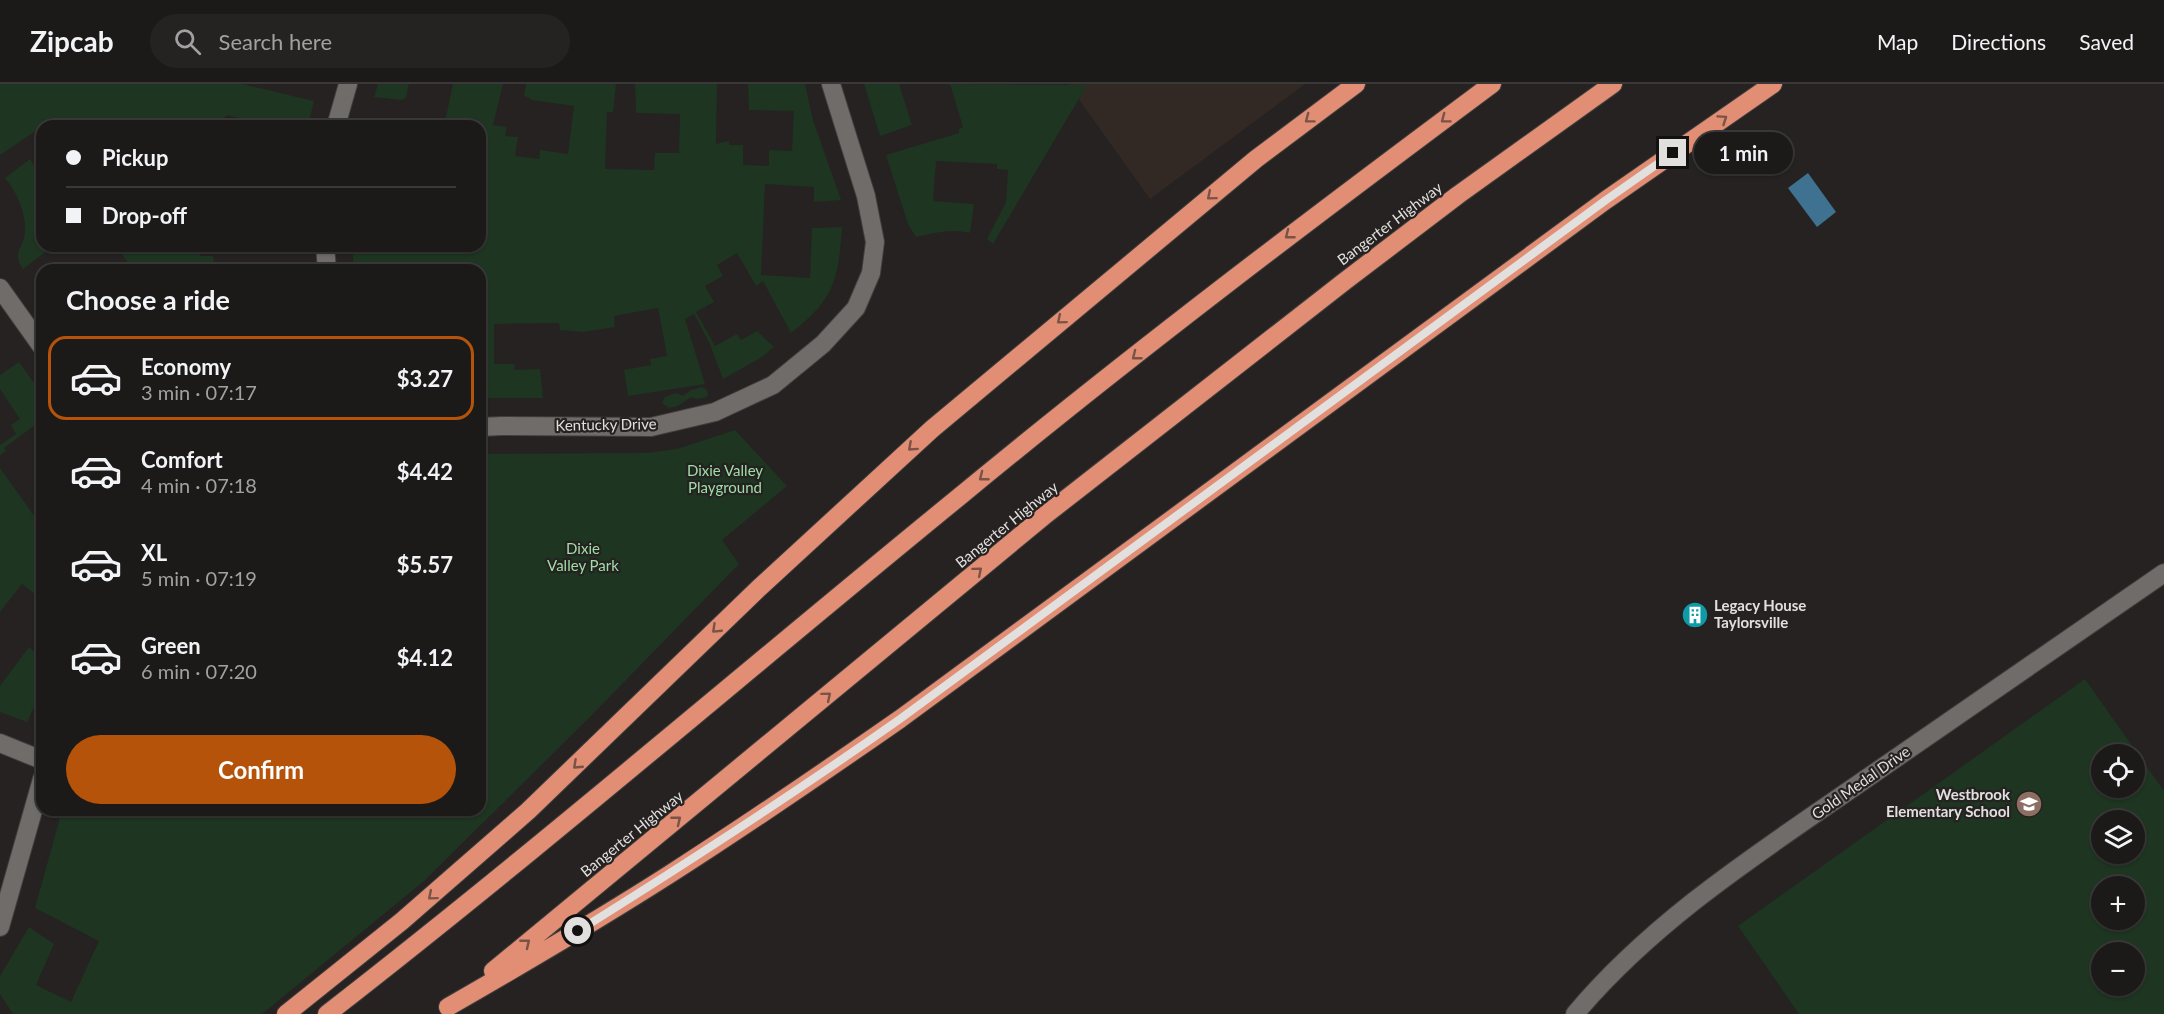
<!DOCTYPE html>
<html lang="en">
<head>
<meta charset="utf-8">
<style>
  :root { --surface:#1c1a19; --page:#252322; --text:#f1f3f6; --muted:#a0a1a2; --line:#3a3838; --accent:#b45309 }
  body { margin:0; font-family:Lato,sans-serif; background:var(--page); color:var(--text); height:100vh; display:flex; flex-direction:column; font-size:22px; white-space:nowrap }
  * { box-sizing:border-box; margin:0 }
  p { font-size:20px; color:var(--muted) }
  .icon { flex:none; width:33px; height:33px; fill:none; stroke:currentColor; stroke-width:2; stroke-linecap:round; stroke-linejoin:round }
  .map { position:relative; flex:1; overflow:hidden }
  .details { position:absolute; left:36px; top:180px; width:450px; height:552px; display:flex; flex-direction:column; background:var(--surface); border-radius:18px; box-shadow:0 2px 4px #0004,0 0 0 2px var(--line) }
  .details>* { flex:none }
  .hud { position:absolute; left:36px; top:36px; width:450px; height:132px; border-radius:18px; box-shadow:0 2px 4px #0004,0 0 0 2px var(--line); display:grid; align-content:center; height:132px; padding:0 30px; background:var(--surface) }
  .tools { position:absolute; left:2091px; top:660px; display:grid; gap:12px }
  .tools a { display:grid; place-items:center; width:54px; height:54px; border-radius:50%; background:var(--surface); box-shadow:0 2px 4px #0004,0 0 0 2px var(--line); font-size:30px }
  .end { position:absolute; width:27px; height:27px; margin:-14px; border:8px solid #e2e0df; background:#111; box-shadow:0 0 0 3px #111 }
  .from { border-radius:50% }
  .bubble { position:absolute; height:42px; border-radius:21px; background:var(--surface); box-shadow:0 2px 4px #0004,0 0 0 2px var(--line); font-size:20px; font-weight:700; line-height:42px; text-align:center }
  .hud b { display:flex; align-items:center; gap:21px; height:57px; font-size:22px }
  .hud b+b { border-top:2px solid var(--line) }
  .hud i { width:15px; height:15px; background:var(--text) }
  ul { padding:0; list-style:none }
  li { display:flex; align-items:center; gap:18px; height:84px; margin:0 12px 9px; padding:0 18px; border:3px solid transparent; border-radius:18px }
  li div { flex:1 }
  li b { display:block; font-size:22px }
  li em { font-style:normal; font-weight:700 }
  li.current { border-color:var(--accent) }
  li>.icon { width:54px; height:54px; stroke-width:1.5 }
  h2 { padding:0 30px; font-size:27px; line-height:72px }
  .button { display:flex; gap:12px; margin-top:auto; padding:12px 30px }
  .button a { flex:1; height:69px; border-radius:36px; background:var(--accent); color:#fff; font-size:24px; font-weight:700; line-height:69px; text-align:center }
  header { display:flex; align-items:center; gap:36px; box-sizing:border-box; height:84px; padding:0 30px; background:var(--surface); border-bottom:2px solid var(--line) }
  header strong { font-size:28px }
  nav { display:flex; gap:33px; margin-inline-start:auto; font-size:21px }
  .search { width:420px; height:54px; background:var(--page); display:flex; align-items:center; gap:15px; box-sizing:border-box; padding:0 21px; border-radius:33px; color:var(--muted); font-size:22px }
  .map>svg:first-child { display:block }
  .built { fill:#322924 }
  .green { fill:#1d3521; fill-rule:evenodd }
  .water { fill:#3f7290 }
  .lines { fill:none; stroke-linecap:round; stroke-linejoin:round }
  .minor-casing { stroke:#413f3e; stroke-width:20 }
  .highway-casing { stroke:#413f3e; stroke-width:20 }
  .minor { stroke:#6f6c6a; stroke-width:18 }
  .highway { stroke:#e18e75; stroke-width:18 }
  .oneway { stroke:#7a5347 }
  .route { stroke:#e2e0df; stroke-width:8 }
  .labels { text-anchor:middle; stroke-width:4.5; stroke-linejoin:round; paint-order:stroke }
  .street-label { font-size:15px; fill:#e2e0df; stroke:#252221 }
  .park-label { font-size:15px; fill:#9ddea6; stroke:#252221 }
  .poi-label { font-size:15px; font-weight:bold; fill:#e2e0df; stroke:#252221; text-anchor:start }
</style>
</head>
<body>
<header>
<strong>Zipcab</strong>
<div class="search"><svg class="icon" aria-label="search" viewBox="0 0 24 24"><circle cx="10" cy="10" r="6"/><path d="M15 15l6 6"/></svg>Search here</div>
<nav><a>Map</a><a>Directions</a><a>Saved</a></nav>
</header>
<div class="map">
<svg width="2164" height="930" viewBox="0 0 2164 930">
  <rect width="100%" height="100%" fill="#252221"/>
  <!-- built -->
  <path class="built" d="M1068,0H1305L1150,115Z"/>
  <!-- green -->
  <path class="green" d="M0,0H242L314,17L308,42H271L227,31L224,34L223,42H56L52,36L0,71Z
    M378,0H409L406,14L402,16L374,13Z
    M453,0H503L493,41L507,43L505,52L518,53L515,72L539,75L540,66L568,70L574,22L531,16L530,14L524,12L526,0H616L613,28H607L605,85L654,86L655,69H679L680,30L636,29L635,0H717L716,60L729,57V61H743V81L769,82V66L792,67L794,27L749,26L748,0H805L813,36L841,116L814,118V103L765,100L761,191L810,194L812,144L842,143C838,196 835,215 791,249L763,197L756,202L737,169L717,181L723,192L705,202L714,218L696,228L715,262L737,250L741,256L757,247L774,263L762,273L723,295L709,258L694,230L685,235L705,300L628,312L624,286L651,281L650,275L667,272L658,224L614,232L615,243L583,248L560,246L559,239L494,240V280H515L514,286L540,285L543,314H480V186L354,185L352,162H480V42H444Z
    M864,0H899L912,41L880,52Z
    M950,0L1087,1L993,160L987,155L1006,118L1008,86L997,85V80L936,77L933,117L974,120L970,149C952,144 934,149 916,153L908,140L886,71L959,49V45L963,43Z
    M30,75L42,93V162H53L23,185C11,168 24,164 25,148C26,129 17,108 5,94Z
    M116,162H199L200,172H213L215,186H129L132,184Z
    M19,278L42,310V336L4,364L6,367L0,371V361L16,350L11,341L20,335L0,305V291Z
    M702,303L707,306L708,312C702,315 698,316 691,313L678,322L669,324L662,319L665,313L676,309L683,312L691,306Z
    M735,346L787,402L722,456L739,480L590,633L424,797L262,930H13L0,910V892L29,843L54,860L36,901L71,918L99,857L35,824L62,726H480V370L646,369L677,365Z
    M0,384L35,433L42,429V468L39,471L42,476V516L22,500L0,528Z
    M29,563L42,574V607L27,638L0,628V602Z
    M2085,595L2164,707V930H1799L1738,842ZM2102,670H2134V704H2102ZM2102,736H2134V770H2102ZM2102,802H2134V836H2102ZM2102,868H2134V902H2102Z"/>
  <!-- water -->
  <path class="water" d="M1808,89L1836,128L1817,143L1788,104Z"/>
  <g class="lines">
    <defs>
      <path id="minor" d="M336,42L348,0
        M325,162L327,186
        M0,204L42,263
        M480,343L501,342L651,343L715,328L773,301L823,260L856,224L871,189L875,158L866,112L831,0
        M0,659L42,676
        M0,843L42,695
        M1575,930C1653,837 1757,770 1857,701C1959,630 2061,559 2164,489"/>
      <path id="highway" d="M493,887L1044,432L1345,197L1458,111L1613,0
        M448,923C523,880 598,836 670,790C748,740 824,688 900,635L1606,116L1773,0
        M286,930L402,837L528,727L759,504L932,345L1256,75L1356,0
        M327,930C542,763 748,585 959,413C1132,270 1312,134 1492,0"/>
    </defs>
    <!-- minor casing -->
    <use href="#minor" class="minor-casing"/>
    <!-- highway casing -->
    <use href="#highway" class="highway-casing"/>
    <!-- minor -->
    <use href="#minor" class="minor"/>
    <!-- highway -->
    <use href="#highway" class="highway"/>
  </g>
  <!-- one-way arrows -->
  <defs><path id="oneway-chevron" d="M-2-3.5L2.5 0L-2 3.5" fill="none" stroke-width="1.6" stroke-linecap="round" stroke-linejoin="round" transform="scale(1.5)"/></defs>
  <g class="oneway">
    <use href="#oneway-chevron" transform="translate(1309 35) rotate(143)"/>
    <use href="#oneway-chevron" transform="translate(1445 35) rotate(143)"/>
    <use href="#oneway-chevron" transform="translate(1723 35) rotate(-34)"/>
    <use href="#oneway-chevron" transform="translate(1211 112) rotate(140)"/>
    <use href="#oneway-chevron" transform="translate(1289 151) rotate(142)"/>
    <use href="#oneway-chevron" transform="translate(1061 236) rotate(140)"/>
    <use href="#oneway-chevron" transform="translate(1136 272) rotate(142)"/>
    <use href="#oneway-chevron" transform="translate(912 363) rotate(138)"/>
    <use href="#oneway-chevron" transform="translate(983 393) rotate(142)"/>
    <use href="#oneway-chevron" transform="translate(978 487) rotate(-40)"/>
    <use href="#oneway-chevron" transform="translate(716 545) rotate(136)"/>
    <use href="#oneway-chevron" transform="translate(827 612) rotate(-40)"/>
    <use href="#oneway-chevron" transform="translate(577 681) rotate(137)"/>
    <use href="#oneway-chevron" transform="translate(677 736) rotate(-39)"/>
    <use href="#oneway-chevron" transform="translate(432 812) rotate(140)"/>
    <use href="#oneway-chevron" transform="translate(526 859) rotate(-39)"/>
  </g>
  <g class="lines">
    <!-- route -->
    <path class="route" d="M578,847C687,779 795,709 900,635L1606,116L1673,69"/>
  </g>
  <!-- icons -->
  <defs>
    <symbol id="building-disc" viewBox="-11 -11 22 22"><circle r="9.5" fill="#0f9aa8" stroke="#252221"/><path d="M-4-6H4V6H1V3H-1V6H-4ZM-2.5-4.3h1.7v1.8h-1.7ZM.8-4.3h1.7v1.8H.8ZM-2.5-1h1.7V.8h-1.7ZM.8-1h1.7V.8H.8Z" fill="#fff"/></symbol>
    <symbol id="school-disc" viewBox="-11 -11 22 22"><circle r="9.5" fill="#8d6e63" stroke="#252221"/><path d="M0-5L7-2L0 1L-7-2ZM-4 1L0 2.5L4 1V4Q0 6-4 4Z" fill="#fff"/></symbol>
  </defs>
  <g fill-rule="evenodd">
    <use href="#building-disc" x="1680" y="516" width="30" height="30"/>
    <use href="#school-disc" x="2014" y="705" width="30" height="30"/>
  </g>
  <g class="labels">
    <!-- street labels -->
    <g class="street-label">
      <text transform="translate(1390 140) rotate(-37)" y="5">Bangerter Highway</text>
      <text transform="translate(606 341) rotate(-1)" y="5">Kentucky Drive</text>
      <text transform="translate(1007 441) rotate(-39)" y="5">Bangerter Highway</text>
      <text transform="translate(1861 699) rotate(-35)" y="5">Gold Medal Drive</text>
      <text transform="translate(632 750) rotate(-39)" y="5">Bangerter Highway</text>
    </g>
    <!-- park labels -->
    <g class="park-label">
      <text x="725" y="392">Dixie Valley<tspan x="725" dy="17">Playground</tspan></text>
      <text x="583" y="470">Dixie<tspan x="583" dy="17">Valley Park</tspan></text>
    </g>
    <!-- poi labels -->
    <g class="poi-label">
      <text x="1714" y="527">Legacy House<tspan x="1714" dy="17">Taylorsville</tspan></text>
      <text x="2010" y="716" text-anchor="end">Westbrook<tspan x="2010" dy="17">Elementary School</tspan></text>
    </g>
  </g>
</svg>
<div class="tools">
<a><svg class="icon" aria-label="locate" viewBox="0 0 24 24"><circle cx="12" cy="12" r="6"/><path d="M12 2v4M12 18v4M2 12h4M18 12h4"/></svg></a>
<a><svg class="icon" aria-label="layers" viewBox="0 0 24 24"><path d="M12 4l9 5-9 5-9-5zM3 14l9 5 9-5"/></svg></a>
<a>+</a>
<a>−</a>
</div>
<i class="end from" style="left:578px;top:847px"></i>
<i class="end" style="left:1673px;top:69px"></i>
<div class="bubble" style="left:1694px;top:48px;width:99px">1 min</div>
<div class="hud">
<b><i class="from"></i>Pickup</b>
<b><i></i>Drop-off</b>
</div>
<section class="details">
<h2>Choose a ride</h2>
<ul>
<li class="current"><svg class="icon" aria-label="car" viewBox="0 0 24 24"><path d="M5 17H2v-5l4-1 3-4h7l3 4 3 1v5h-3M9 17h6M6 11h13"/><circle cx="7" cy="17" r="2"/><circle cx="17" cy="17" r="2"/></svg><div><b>Economy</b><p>3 min · 07:17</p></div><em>$3.27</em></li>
<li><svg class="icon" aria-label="car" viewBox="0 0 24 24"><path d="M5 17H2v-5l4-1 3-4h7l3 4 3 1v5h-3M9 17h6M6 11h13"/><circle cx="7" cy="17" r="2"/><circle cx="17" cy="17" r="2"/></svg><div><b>Comfort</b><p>4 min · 07:18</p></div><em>$4.42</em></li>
<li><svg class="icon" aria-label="car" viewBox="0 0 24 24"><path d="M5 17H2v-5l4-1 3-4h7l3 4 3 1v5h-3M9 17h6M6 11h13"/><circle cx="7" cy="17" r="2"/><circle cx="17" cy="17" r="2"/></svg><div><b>XL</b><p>5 min · 07:19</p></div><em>$5.57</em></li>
<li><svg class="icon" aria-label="car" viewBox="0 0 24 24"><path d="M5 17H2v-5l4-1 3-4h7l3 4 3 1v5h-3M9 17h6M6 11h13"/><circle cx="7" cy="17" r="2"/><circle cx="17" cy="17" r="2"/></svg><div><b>Green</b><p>6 min · 07:20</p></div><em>$4.12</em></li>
</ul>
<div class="button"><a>Confirm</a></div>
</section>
</div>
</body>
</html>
